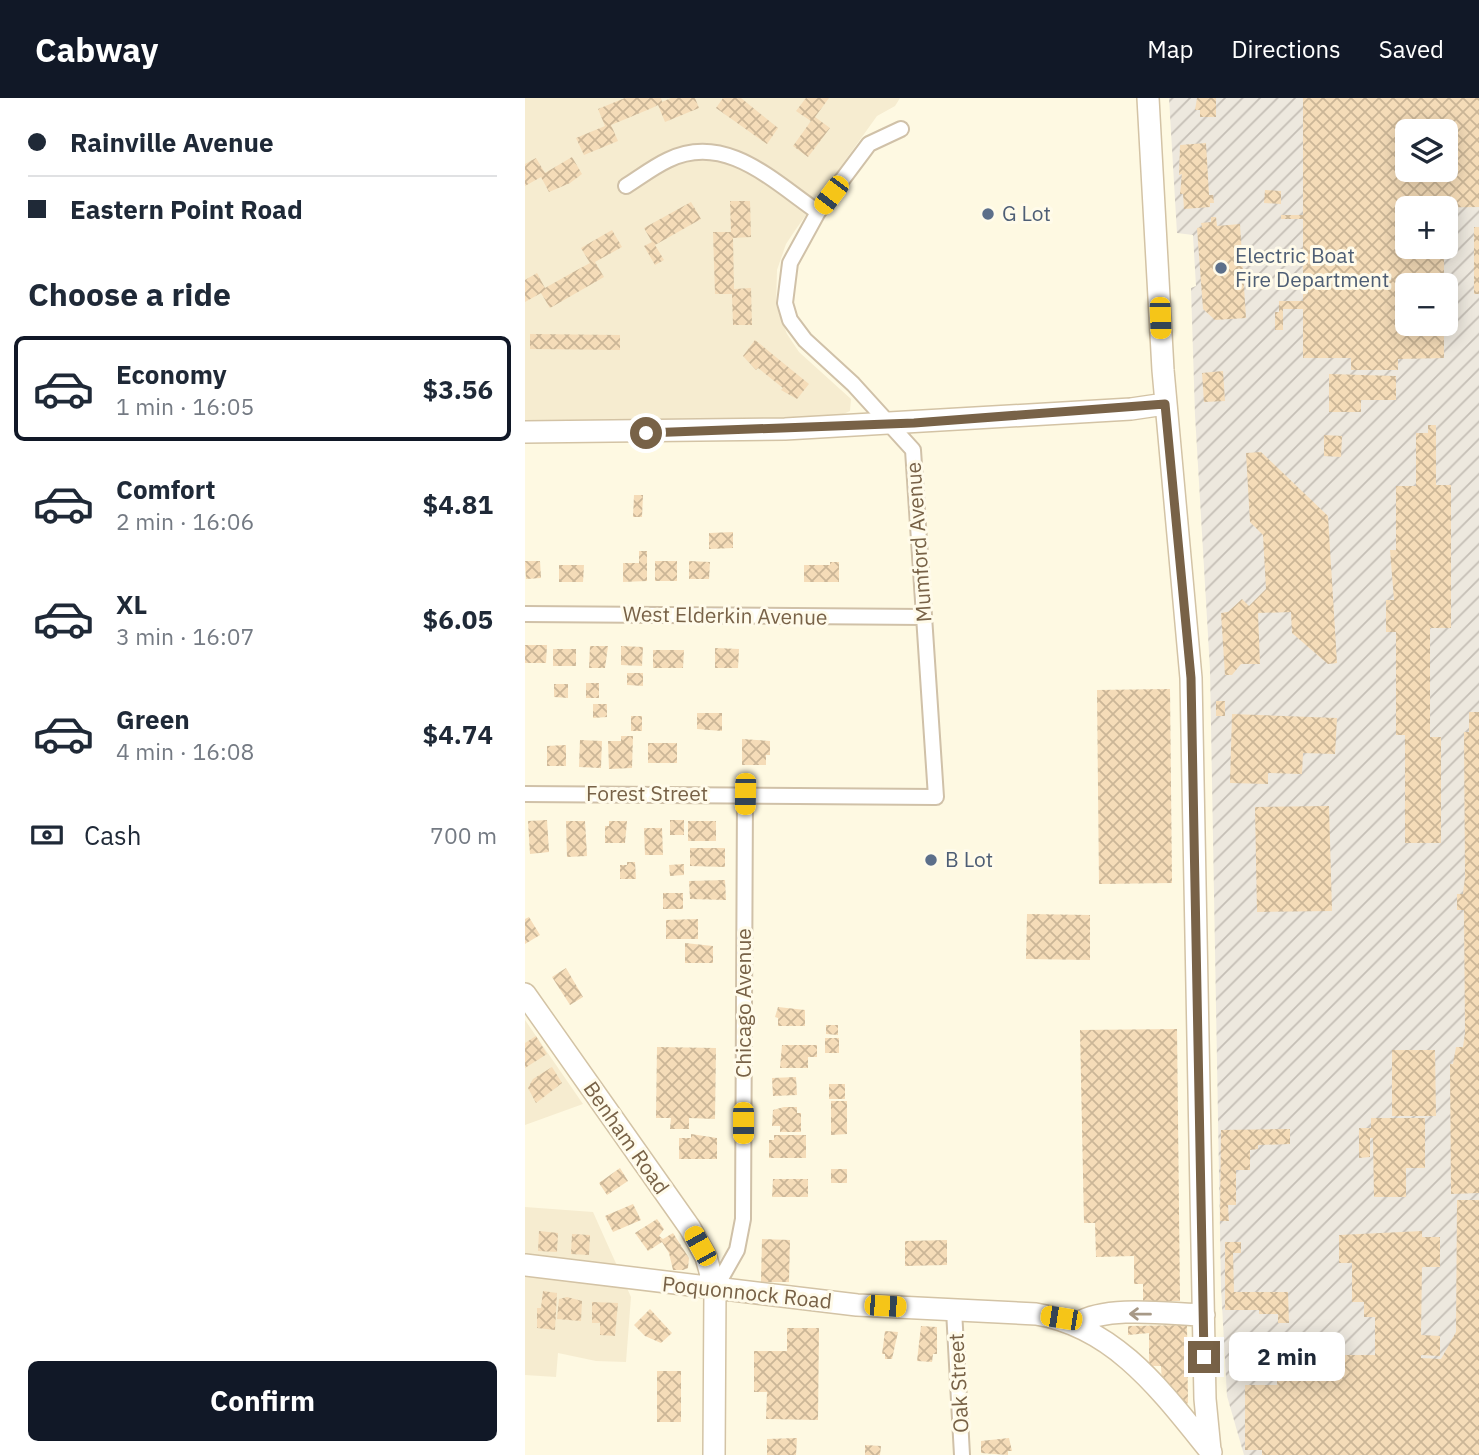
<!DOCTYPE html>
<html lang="en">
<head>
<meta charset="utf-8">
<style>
  :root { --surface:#fff; --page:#f6f6f7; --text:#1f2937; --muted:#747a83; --line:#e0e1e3; --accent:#111827 }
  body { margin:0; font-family:"IBM Plex Sans",sans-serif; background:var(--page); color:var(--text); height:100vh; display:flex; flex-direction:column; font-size:26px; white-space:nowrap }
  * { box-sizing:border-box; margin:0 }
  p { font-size:23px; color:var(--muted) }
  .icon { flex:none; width:38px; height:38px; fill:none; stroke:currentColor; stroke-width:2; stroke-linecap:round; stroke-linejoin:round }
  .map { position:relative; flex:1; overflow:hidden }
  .sheet { display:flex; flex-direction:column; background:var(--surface); width:525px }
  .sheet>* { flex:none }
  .banner { display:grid; align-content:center; height:154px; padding:0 28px; background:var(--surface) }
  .controls { position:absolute; left:870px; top:21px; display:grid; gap:14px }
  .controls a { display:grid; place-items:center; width:63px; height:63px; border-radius:10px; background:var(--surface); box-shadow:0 4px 18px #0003; font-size:35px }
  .end { position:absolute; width:32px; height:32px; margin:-16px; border:9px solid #786247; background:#fff; box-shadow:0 0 0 4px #fff }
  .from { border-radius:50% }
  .bubble { position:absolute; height:49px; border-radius:10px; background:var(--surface); box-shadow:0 4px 18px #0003; font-size:23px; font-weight:800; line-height:49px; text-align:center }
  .car { position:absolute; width:21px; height:42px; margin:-21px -10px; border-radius:9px; box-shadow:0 0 5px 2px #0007; background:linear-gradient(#f5c518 24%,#345 0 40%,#f5c518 0 76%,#345 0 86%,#f5c518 0) }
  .banner b { display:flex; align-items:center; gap:24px; height:66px; font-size:26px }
  .banner b+b { border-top:2px solid var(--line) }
  .banner i { width:18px; height:18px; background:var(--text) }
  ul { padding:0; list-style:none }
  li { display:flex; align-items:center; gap:21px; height:105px; margin:0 14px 10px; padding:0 14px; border:4px solid transparent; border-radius:10px }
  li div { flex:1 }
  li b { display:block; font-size:26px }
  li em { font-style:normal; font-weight:800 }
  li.active { border-color:var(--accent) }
  li>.icon { width:63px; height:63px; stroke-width:1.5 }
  h2 { padding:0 28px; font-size:32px; line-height:84px }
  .pay { display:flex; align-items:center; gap:18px; height:77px; padding:0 28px; font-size:26px }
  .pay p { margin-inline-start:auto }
  .action { display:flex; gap:14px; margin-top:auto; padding:14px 28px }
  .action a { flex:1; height:80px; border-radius:10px; background:var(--accent); color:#fff; font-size:28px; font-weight:800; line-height:80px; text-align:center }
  header { display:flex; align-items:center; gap:42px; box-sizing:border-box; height:98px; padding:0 35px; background:var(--accent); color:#fff }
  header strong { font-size:33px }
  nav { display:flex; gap:38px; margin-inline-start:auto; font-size:24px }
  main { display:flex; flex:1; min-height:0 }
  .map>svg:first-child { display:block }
  .residential { fill:#f6ecd0 }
  .industrial { fill:url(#industrial-furrows); fill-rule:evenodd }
  .building { fill:url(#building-cross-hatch); fill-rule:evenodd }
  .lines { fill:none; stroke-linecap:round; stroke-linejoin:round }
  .street-casing { stroke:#d0c1a8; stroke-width:18 }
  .secondary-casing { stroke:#d3c3a5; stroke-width:24 }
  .street { stroke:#fff; stroke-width:14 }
  .secondary { stroke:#fff; stroke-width:21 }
  .oneway { stroke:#a79987 }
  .route { stroke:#786247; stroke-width:9 }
  .service-dot { fill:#5c6f8a; stroke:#fffbea; stroke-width:2.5 }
  .labels { text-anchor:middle; stroke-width:6; stroke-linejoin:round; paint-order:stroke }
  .service-label { font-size:21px; fill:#4e5e75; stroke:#fffbea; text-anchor:start }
  .street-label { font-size:21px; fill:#786247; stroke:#fffbea }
</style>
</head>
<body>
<header>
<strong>Cabway</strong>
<nav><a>Map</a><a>Directions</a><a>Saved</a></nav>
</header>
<main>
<section class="sheet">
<div class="banner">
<b><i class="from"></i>Rainville Avenue</b>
<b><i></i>Eastern Point Road</b>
</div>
<h2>Choose a ride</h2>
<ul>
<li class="active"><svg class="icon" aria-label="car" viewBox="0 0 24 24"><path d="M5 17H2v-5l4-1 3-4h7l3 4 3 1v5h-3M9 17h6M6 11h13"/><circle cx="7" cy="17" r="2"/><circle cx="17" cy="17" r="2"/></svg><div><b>Economy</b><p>1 min · 16:05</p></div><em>$3.56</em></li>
<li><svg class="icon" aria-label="car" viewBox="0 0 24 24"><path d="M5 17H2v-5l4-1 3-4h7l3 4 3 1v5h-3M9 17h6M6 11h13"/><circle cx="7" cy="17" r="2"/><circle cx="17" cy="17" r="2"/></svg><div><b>Comfort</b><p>2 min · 16:06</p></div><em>$4.81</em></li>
<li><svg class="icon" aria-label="car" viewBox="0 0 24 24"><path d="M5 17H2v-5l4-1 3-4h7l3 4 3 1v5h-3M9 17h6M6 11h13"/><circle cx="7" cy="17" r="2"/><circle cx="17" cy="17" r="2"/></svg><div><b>XL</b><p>3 min · 16:07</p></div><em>$6.05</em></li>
<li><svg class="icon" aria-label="car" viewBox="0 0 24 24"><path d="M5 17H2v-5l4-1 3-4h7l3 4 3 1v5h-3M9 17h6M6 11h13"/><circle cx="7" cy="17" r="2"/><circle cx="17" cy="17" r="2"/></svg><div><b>Green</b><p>4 min · 16:08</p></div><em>$4.74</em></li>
</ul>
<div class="pay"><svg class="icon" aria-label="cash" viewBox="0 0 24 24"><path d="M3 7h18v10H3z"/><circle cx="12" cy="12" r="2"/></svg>Cash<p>700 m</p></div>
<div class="action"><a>Confirm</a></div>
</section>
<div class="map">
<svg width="954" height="1357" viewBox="0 0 954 1357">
  <defs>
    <pattern id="industrial-furrows" width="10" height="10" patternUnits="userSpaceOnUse" patternTransform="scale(1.75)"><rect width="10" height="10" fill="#ede8de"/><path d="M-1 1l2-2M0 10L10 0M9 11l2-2" fill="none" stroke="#c5bfb6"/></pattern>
    <pattern id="building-cross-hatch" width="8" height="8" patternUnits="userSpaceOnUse" patternTransform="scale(1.75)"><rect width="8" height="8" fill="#f5dcb8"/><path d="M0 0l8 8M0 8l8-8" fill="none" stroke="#cbb697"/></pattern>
  </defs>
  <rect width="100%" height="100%" fill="#fef9e2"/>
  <!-- residential -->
  <path class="residential" d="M0,0H375L370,8L352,18L271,131L261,146L252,172L251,207L262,236L274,254L326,301L325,313L316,317L182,324L0,323Z
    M0,922L58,1006L0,1027Z
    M0,1109L68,1114L106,1199L101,1264L71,1263L33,1255L31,1279L0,1277Z"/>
  <!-- industrial -->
  <path class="industrial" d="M644,0H954V1357H719L702,1298L696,1189L685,571L670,317L666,190L671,188L668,137L652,135ZM882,33H920V72H882ZM882,110H920V149H882ZM882,187H920V226H882Z"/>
  <!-- building -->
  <path class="building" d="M100,0H136L137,4L146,0H170L174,10L140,24L133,7L127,10L86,27L93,43L59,57L51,40L80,28L73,11Z
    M198,0H216L253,30L242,46L191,10Z
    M281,0H304L290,19L305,30L283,59L268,48L286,23L271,13Z
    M672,0H691V19H675V12H670Z
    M778,0H954V109L882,110V149H919V187H882V226H919V260L873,261V272H826V260H778V211H758V232H750V214H754V203H778V121H756V117H778ZM882,33H920V72H882Z
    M681,45L684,97H688L689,105H685V109L659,111L658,96H655L657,76L654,77L655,47Z
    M47,59L57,76L45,85L24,94L16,79L0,88V66L11,60L20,75Z
    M740,92L756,93V106L739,105Z
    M205,103H225L226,139L208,140L209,191L226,190L227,227H208L207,196H190L188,134H206Z
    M166,104L176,121L130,147L139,162L130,167L119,148L127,144L119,130Z
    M686,119H691L692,128L715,126L721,220L690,222L678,211L672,130L677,129L676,125L686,124Z
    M949,129H954V196H949Z
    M87,132L97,149L70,164L79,179L25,210L16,195L0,204V182L12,175L20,190L52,172L65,165L56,150Z
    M5,236L95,237V252L5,251Z
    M230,242L284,286L272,301L256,292L258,290L233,270L231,272L218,258Z
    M698,273L700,303L679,304L677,275Z
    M804,276L871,278V302H836V314H804Z
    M903,327H911V387H926V530H905V639H916V745H880V637H871V534H861V502H869L865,452H871V388H891V335H903Z
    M799,337L817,338L816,359L799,358Z
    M736,354L803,418L812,565L803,566L767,535L766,514L733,515L735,566H716L707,577H700L696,515L703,514L717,501L724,508L741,491L738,437L725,424L721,355Z
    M109,397H118L117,419H108Z
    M208,434V450L184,451V435Z
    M114,453H122V483L98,484V465H114Z
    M0,463H15L16,480L1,481Z
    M130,463H152V483H130Z
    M164,463L185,464L184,481H164Z
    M305,464H314V484H279V467H305Z
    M34,467H59L58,484H34Z
    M0,547H22L21,565H0Z
    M65,548H83L80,570H64Z
    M96,548L118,549L117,568L96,567Z
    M190,550L214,551L213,570H190Z
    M28,551H51V568H28Z
    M128,552H159L158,570H128Z
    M102,575H118V588L102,587Z
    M61,585H74V600H61Z
    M29,586H43V600L29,599Z
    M645,591L647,785L574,786L572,592Z
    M691,603H700V618H691Z
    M68,606H82V619L68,620Z
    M944,614H954V1095L926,1096L925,966H928L931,949H938L940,935L939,812H932V796H938L940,779L939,634H944Z
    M172,615H197V633L172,631Z
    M707,616L812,620L810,656L778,655L777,676L743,675V686L705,685Z
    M106,618H117V633H106Z
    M96,638H108L107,670L84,671L83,643H96Z
    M217,641L245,643V657H241V667H217Z
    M55,642L77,643L76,670L54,669Z
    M123,645H152V665H123Z
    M41,647V668H22V648Z
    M804,708L807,813L732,814L730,709Z
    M22,722L24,754L5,756L3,723Z
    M145,722H159V737H145Z
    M41,723H60L62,758L42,759Z
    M84,723H102L100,745H80V728H84Z
    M163,723H191V743H163Z
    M119,730H137L138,757H120Z
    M165,750H200V769L165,768Z
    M102,764H110L111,781H95V767H102Z
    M159,766V777L145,778L144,767Z
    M200,782L201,802L165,801L164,783Z
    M138,795H158V811H138Z
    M502,816L565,817V862L501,861Z
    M4,819L15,837L0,846V821Z
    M173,821V841H141V822Z
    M160,845L188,848V865H160Z
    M41,870L58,899L45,907L27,879Z
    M253,909L280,912V928H253V920L250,919Z
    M301,927H313V937L301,936Z
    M652,931L655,1203H618V1186H609V1158L571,1159L570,1125H559L555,932Z
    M11,938L22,956L0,970V945Z
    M300,940H314V955H300Z
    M257,947H292V959H283V970H255Z
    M132,949L191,950L190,1021L164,1020V1031H145L146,1020H131Z
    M867,952H910L911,1018H867Z
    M27,969L37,985L11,1005L3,990L8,981Z
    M271,979L272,997L248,998L247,980Z
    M304,986H320V1001H304Z
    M306,1003H322V1036L306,1037Z
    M259,1009H272V1015H276V1034H255V1028H247L248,1012Z
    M846,1020H900V1070H881V1099H849L848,1040H845V1059L834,1060V1030H846Z
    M765,1031V1046L733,1047V1051L725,1052V1072H711V1107H703L704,1123H695L696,1032Z
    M166,1036L192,1040V1061H154V1040H166Z
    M249,1037H281V1060H244V1042H249Z
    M95,1070L103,1083L82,1097L74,1085Z
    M306,1071H322V1085H306Z
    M248,1081H283V1099H247Z
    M932,1102H954V1357H737V1352H720V1287H752V1257H850V1219H839V1204H827V1165H814V1137L897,1133V1139H915V1169H897L896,1237L915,1238V1258L896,1257V1260L916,1261L931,1234Z
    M108,1106L116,1122L88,1134L80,1118Z
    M132,1121L139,1131L134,1138L138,1141L148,1135L164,1160L163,1170L158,1172H148L144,1155L137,1144L123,1153L110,1135Z
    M14,1133L33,1135L32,1154L13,1153Z
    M47,1136L65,1137L64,1157L46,1156Z
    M237,1141L265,1142L264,1184H236Z
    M422,1142V1167L380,1168V1143Z
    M700,1144H716V1155H708L709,1194H763L764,1225H753V1216H734V1212H700Z
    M18,1193L32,1195L30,1232L12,1230V1210H16Z
    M42,1199L57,1203L56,1223L32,1221L34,1201Z
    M67,1204L93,1205L90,1238L75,1237V1225H67Z
    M125,1211L147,1235L136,1245L120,1238L109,1227Z
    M662,1227L663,1305L658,1308L637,1286L636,1268H624V1235L603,1237V1228Z
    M396,1228L412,1229V1256H408L407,1264L392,1263Z
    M262,1230H294L293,1322L241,1321L242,1294H229V1253H262Z
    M360,1233L373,1234L367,1261H360V1256H357Z
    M718,1249L740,1250L739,1273L718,1272Z
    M132,1273H156V1324H132Z
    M272,1340L271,1357H242V1341Z
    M484,1340L487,1353H483V1357L456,1355V1343Z
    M340,1347L356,1348L355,1357H340Z"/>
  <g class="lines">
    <defs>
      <path id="street" d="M101,88C114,80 128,69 143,62C200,34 248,83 293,114
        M0,516L399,519
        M0,696L411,699L388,352L328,286L280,242L265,222L260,205L265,165L293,114L344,46L376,31
        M190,1191L212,1152L218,1121L220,697
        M429,1212L437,1357"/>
      <path id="secondary" d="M623,0L638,272L666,580L680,1301L685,1352
        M0,334L260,331L606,311L640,306
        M0,896L165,1130L181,1159L190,1191L189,1357
        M0,1167L332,1207L511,1216C591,1229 638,1295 686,1354
        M553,1225C583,1207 644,1216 679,1217"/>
    </defs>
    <!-- street casing -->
    <use href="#street" class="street-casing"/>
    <!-- secondary casing -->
    <use href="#secondary" class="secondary-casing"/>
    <!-- street -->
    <use href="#street" class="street"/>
    <!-- secondary -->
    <use href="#secondary" class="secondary"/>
  </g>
  <!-- one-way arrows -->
  <defs><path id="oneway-shaft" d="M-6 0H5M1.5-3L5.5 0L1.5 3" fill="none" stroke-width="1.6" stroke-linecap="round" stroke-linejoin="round" transform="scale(1.75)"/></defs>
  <use class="oneway" href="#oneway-shaft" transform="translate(615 1216) rotate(-179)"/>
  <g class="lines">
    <!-- route -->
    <path class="route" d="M121,335L389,325L640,306L666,580L679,1259"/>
  </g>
  <!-- markers -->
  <g class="service-dot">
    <circle cx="463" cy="116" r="7"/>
    <circle cx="696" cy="170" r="7"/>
    <circle cx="406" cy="762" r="7"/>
  </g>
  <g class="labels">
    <!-- service labels -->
    <g class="service-label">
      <text x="477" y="123">G Lot</text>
      <text x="710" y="165">Electric Boat<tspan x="710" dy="24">Fire Department</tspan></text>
      <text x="420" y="769">B Lot</text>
    </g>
    <!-- street labels -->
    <g class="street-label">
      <text transform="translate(394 444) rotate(-94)" y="7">Mumford Avenue</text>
      <text transform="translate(200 518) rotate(1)" y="7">West Elderkin Avenue</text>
      <text x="122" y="703">Forest Street</text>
      <text transform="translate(219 905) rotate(-90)" y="7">Chicago Avenue</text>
      <text transform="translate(101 1040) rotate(55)" y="7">Benham Road</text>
      <text transform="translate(222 1195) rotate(6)" y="7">Poquonnock Road</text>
      <text transform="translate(434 1285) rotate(-93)" y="7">Oak Street</text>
    </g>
  </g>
</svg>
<div class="controls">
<a><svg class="icon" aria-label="layers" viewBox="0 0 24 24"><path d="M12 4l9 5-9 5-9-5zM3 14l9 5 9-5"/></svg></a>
<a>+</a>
<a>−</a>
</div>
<i class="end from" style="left:121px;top:335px"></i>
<i class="end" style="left:679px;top:1259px"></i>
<div class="bubble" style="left:704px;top:1234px;width:116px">2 min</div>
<i class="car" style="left:306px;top:97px;rotate:217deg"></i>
<i class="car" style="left:635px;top:220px;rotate:178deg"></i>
<i class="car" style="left:220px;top:696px;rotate:181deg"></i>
<i class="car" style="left:218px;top:1025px;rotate:180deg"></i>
<i class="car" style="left:175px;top:1148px;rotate:331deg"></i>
<i class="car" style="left:360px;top:1208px;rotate:93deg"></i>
<i class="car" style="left:536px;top:1220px;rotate:279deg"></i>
</div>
</main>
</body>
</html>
